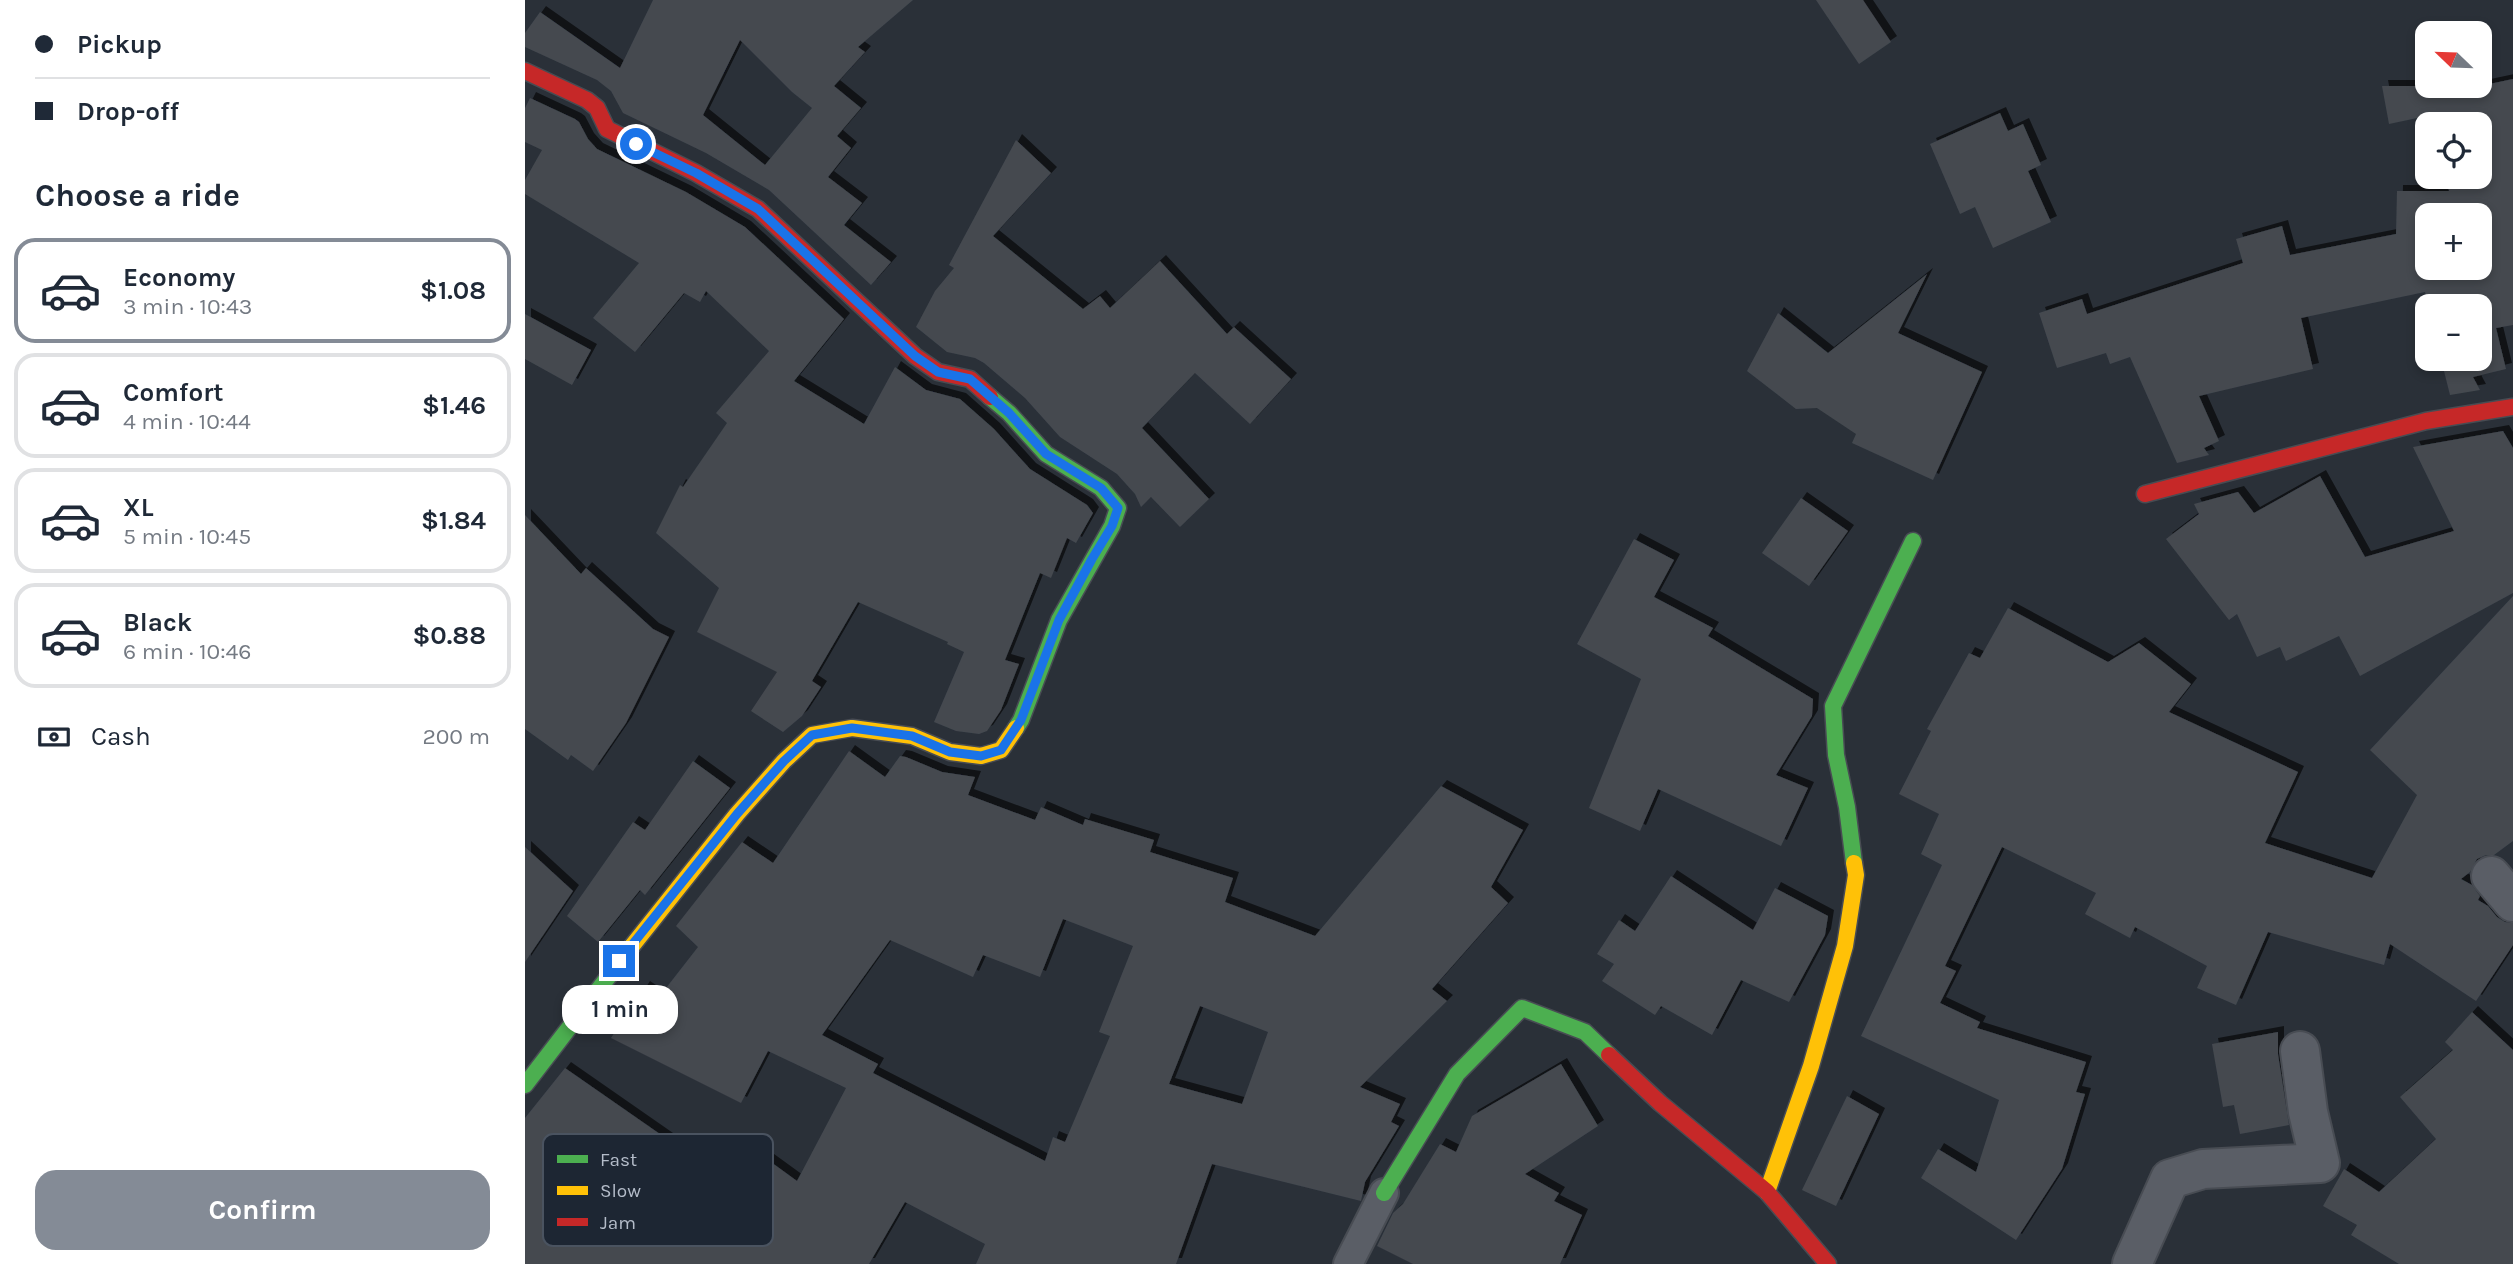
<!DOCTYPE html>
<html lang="en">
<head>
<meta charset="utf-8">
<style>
  :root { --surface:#fff; --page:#f2f2f3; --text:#1f2937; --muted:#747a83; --line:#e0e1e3; --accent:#848b96 }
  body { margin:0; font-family:Karla,sans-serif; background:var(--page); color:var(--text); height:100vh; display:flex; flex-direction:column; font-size:26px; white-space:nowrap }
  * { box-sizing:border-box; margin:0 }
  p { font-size:23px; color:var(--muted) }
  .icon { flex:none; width:38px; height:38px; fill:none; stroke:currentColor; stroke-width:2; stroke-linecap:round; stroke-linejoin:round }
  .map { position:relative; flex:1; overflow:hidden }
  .drawer { display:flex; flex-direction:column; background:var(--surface); width:525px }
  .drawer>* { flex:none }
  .hud { display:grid; align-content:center; height:154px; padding:0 35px; background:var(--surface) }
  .needle { width:46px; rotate:293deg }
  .tools { position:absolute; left:1890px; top:21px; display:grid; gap:14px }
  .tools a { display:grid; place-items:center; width:77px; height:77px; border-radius:14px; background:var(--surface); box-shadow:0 4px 10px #0003; font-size:35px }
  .end { position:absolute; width:32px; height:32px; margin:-16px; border:9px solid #1a73e8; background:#fff; box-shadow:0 0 0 4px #fff }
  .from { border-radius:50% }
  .bubble { position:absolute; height:49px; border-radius:21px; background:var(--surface); box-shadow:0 4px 10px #0003; font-size:23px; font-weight:700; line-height:49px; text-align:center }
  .hud b { display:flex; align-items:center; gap:24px; height:66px; font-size:26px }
  .hud b+b { border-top:2px solid var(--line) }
  .hud i { width:18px; height:18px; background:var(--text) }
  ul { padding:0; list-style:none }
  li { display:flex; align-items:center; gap:21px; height:105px; margin:0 14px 10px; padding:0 21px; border:4px solid var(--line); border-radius:21px }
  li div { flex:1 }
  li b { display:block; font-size:26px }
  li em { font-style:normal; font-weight:700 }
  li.selected { border-color:var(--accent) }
  li>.icon { width:63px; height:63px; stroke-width:1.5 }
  h2 { padding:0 35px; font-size:32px; line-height:84px }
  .pay { display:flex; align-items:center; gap:18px; height:77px; padding:0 35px; font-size:26px }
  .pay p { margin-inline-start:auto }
  .primary-button { display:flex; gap:14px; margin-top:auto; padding:14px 35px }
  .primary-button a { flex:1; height:80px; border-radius:21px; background:var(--accent); color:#fff; font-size:28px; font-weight:700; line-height:80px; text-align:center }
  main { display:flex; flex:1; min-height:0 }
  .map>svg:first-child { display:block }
  .building { fill:#444950; fill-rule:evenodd; filter:url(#shadow) }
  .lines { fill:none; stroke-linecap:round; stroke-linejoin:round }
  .lane-casing { stroke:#484c53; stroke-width:32 }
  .street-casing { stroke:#484c53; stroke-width:42 }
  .fast-casing { stroke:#484c53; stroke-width:19 }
  .slow-casing { stroke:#484c53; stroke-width:19 }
  .jam-casing { stroke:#484c53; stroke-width:19 }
  .lane { stroke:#5a5e66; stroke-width:28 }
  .street { stroke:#5a5e66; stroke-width:38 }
  .fast { stroke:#4caf50; stroke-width:16 }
  .slow { stroke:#ffc107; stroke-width:16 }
  .jam { stroke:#c62828; stroke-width:16 }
  .route { stroke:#1a73e8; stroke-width:9 }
  .key { fill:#1d2633; stroke:#4a5360; stroke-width:2 }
  .key-label { font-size:19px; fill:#b4bcc9 }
</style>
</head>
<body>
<main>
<section class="drawer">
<div class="hud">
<b><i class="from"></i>Pickup</b>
<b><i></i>Drop-off</b>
</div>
<h2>Choose a ride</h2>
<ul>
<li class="selected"><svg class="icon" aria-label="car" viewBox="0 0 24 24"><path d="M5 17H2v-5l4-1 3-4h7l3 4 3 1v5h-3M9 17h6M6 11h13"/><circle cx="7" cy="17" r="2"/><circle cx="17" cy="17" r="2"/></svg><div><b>Economy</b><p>3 min · 10:43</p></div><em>$1.08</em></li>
<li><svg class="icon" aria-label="car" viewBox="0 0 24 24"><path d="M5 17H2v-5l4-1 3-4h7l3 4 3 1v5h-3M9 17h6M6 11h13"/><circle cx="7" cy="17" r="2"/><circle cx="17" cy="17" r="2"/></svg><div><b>Comfort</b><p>4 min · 10:44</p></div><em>$1.46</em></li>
<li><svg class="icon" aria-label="car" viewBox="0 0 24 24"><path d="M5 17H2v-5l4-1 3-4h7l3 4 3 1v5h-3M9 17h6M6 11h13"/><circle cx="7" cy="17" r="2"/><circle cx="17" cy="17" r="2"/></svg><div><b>XL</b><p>5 min · 10:45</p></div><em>$1.84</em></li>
<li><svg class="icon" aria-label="car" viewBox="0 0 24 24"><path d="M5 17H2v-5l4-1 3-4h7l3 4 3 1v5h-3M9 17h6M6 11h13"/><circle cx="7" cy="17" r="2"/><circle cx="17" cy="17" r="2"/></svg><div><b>Black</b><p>6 min · 10:46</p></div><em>$0.88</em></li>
</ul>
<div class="pay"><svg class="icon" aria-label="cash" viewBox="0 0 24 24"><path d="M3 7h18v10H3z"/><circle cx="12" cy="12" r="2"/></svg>Cash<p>200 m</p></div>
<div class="primary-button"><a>Confirm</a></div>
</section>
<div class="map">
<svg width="1988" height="1264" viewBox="0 0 1988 1264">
  <defs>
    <filter id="shadow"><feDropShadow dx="6" dy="-6" stdDeviation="0" flood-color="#0009"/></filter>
  </defs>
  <rect width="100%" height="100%" fill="#2a3038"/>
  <!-- building -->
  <path class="building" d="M128,0H388L333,47L340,52L309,86L336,108L312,136L326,148L303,177L337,203L319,225L366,262L346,285L244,190L181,153L98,113L86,91L72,80L0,47V33L15,12L95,68ZM215,40L267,92L287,108L240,165L178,115Z
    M1291,0H1338L1366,42L1334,64Z
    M1988,79V325L1971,328L1981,369L1948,377L1955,390L1925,395L1916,359H1955V306H1904L1900,292L1776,318L1788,369L1674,396L1694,441L1679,448L1684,455L1652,463L1605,357L1585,364L1581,353L1532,368L1514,313L1557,299L1562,314L1718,263L1711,239L1757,226L1765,255L1871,234L1872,191H1924L1921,177H1955V124H1913L1911,114L1864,124L1857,86H1955ZM1902,215H1955V268H1902Z
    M5,98L50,119L54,122L63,139L72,149L161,192L220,227L319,319L269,381L339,424L370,367L401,390L435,399L469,429L505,469L562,505L568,513L551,543L542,538L526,578L515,573L480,660L494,664L476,710L462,731L454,734L431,731L409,722L439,652L422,644L423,642L333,602L287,681L296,687L277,716L258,732L226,711L252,672L172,632L194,588L131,533L155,485L158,487L202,423L191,413L244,351L181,291L175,302L159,293L110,352L68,318L114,263L0,194V180L17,150L0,142V108Z
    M1475,113L1483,131L1498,124L1516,165L1503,171L1526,222L1468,248L1450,207L1435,214L1405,144Z
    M491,140L526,173L468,236L558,309L575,296L585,308L635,261L702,334L709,327L766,379L725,424L670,373L617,428L684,499L655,527L626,497L616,507L610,494L592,474L535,437L500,398L459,363L450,358L422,352L391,327L410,291L429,268L424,265Z
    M1402,274L1373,333L1457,372L1408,480L1327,443L1331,434L1292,408L1271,409L1222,371L1253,313L1303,353Z
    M0,314L66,350L47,385L0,359Z
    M1978,431L1988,448V593L1835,676L1814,636L1761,661L1755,647L1732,657L1712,614L1704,620L1641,539L1674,514L1669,504L1713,492L1729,513L1795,476L1840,557L1929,531L1888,447Z
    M1276,498L1323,531L1284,586L1237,553Z
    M0,515L56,574L61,568L128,629L144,637L101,723L68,771L46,755L43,760L0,729Z
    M1109,539L1149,560L1129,597L1188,628L1183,636L1288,699L1287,716L1251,775L1283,788L1256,846L1133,789L1115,831L1064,808L1116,679L1052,644Z
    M1988,596V841L1969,855H1961L1952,859L1945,872L1936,879L1947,885L1955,896L1953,900L1963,906L1972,917L1980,922L1988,923V945L1951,1001L1865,944L1859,965L1743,932L1711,1005L1672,988L1682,966L1610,927L1605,938L1560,914L1571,893L1477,847L1420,966L1431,971L1415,1003L1455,1022L1452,1028L1561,1062L1551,1092L1560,1094L1537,1169L1491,1240L1396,1178L1413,1149L1451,1172L1474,1100L1336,1036L1417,865L1396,854L1414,814L1374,794L1406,731L1402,729L1444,653L1455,658L1483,608L1583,662L1614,643L1666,684L1644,712L1773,772L1740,843L1847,878L1892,795L1845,750Z
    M324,751L360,777L375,756L381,757L417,772L450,777L443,795L510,820L516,807L558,825L560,819L629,840L625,852L708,878L700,902L790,936L916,786L998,830L966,887L983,903L907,989L922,1001L835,1087L875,1104L866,1122L874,1126L840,1182L836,1201L687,1164L651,1264H451L460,1244L380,1202L344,1264H0V1118L40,1068L201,1180L225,1147L272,1181L321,1088L243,1051L216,1103L86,1038L119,987L134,997L173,947L151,926L217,842L248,863ZM538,919L608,946L574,1032L585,1036L540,1142L528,1137L520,1161L348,1073L353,1064L297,1035L365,940L448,977L458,955L515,977ZM675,1006L743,1032L717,1104L644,1084Z
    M168,761L205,788L120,895L115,890L73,942L42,916L108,822L120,830Z
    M0,847L48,891L0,962Z
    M1146,876L1228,930L1250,888L1303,916L1300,935L1264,1002L1216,980L1187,1035L1136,1006L1130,1015L1077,981L1089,964L1072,954L1094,920L1110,931Z
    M1947,1012L1988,1050V1264H1874L1826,1235L1832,1225L1798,1206L1819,1169L1854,1192L1911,1139L1875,1097L1928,1050L1920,1042Z
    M1753,1032V1054L1764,1125L1715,1134L1709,1105L1698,1107L1687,1044Z
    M1036,1064L1073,1126L1000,1174L1034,1193L1029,1201L1057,1215L1035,1264H888L852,1246L868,1213L878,1204L915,1144L931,1152L947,1116Z
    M1322,1096L1354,1114L1311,1206L1277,1190Z"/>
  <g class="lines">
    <defs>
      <path id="lane" d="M823,1264L859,1193"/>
      <path id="street" d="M1966,876L1988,902
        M1607,1264L1645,1179L1678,1169L1795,1163L1783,1112L1775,1051"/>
      <path id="fast" d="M465,397L484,413L521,454L576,488L593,508L587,526L534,620L496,720L491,728
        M1329,863L1322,807L1311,755L1308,706L1388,541
        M0,1085L107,946
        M859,1193L932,1074L997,1008L1060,1032L1084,1055"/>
      <path id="slow" d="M107,946L212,814L259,761L287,735L327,728L387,736L425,752L456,756L476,750L491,728
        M1242,1192L1286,1066L1320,946L1331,875L1329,863"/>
      <path id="jam" d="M0,71L62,100L72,108L82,129L171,173L233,209L390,356L413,372L445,379L465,397
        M1620,494L1901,421L1988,407
        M1084,1055L1135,1103L1242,1192L1303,1264"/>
    </defs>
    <!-- lane casing -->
    <use href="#lane" class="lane-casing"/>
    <!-- street casing -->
    <use href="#street" class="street-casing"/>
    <!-- fast casing -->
    <use href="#fast" class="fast-casing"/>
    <!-- slow casing -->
    <use href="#slow" class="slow-casing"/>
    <!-- jam casing -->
    <use href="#jam" class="jam-casing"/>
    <!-- lane -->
    <use href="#lane" class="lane"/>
    <!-- street -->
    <use href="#street" class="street"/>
    <!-- fast -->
    <use href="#fast" class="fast"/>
    <!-- slow -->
    <use href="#slow" class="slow"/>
    <!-- jam -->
    <use href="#jam" class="jam"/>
  </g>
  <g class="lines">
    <!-- route -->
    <path class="route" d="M94,961L212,814L259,761L287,735L327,728L387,736L425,752L456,756L476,750L496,720L534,620L567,559L587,526L593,508L576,488L521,454L484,413L445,379L413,372L390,356L233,209L171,173L111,144"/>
  </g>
  <!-- legend -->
  <rect x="18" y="1134" width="230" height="112" rx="10" class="key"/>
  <rect x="32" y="1155" width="31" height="8" fill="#4caf50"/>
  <rect x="32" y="1186" width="31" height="9" fill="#ffc107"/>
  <rect x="32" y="1218" width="31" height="8" fill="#c62828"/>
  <g class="key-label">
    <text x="75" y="1166">Fast</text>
    <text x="75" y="1197">Slow</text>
    <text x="75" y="1229">Jam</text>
  </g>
</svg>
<div class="tools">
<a><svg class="needle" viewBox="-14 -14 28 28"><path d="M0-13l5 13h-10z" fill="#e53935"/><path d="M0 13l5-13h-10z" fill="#747a83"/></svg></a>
<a><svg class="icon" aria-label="locate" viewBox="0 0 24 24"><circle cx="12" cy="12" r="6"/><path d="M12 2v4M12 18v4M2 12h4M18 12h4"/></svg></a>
<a>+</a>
<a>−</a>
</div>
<i class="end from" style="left:111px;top:144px"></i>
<i class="end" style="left:94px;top:961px"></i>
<div class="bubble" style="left:37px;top:985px;width:116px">1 min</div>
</div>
</main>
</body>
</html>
